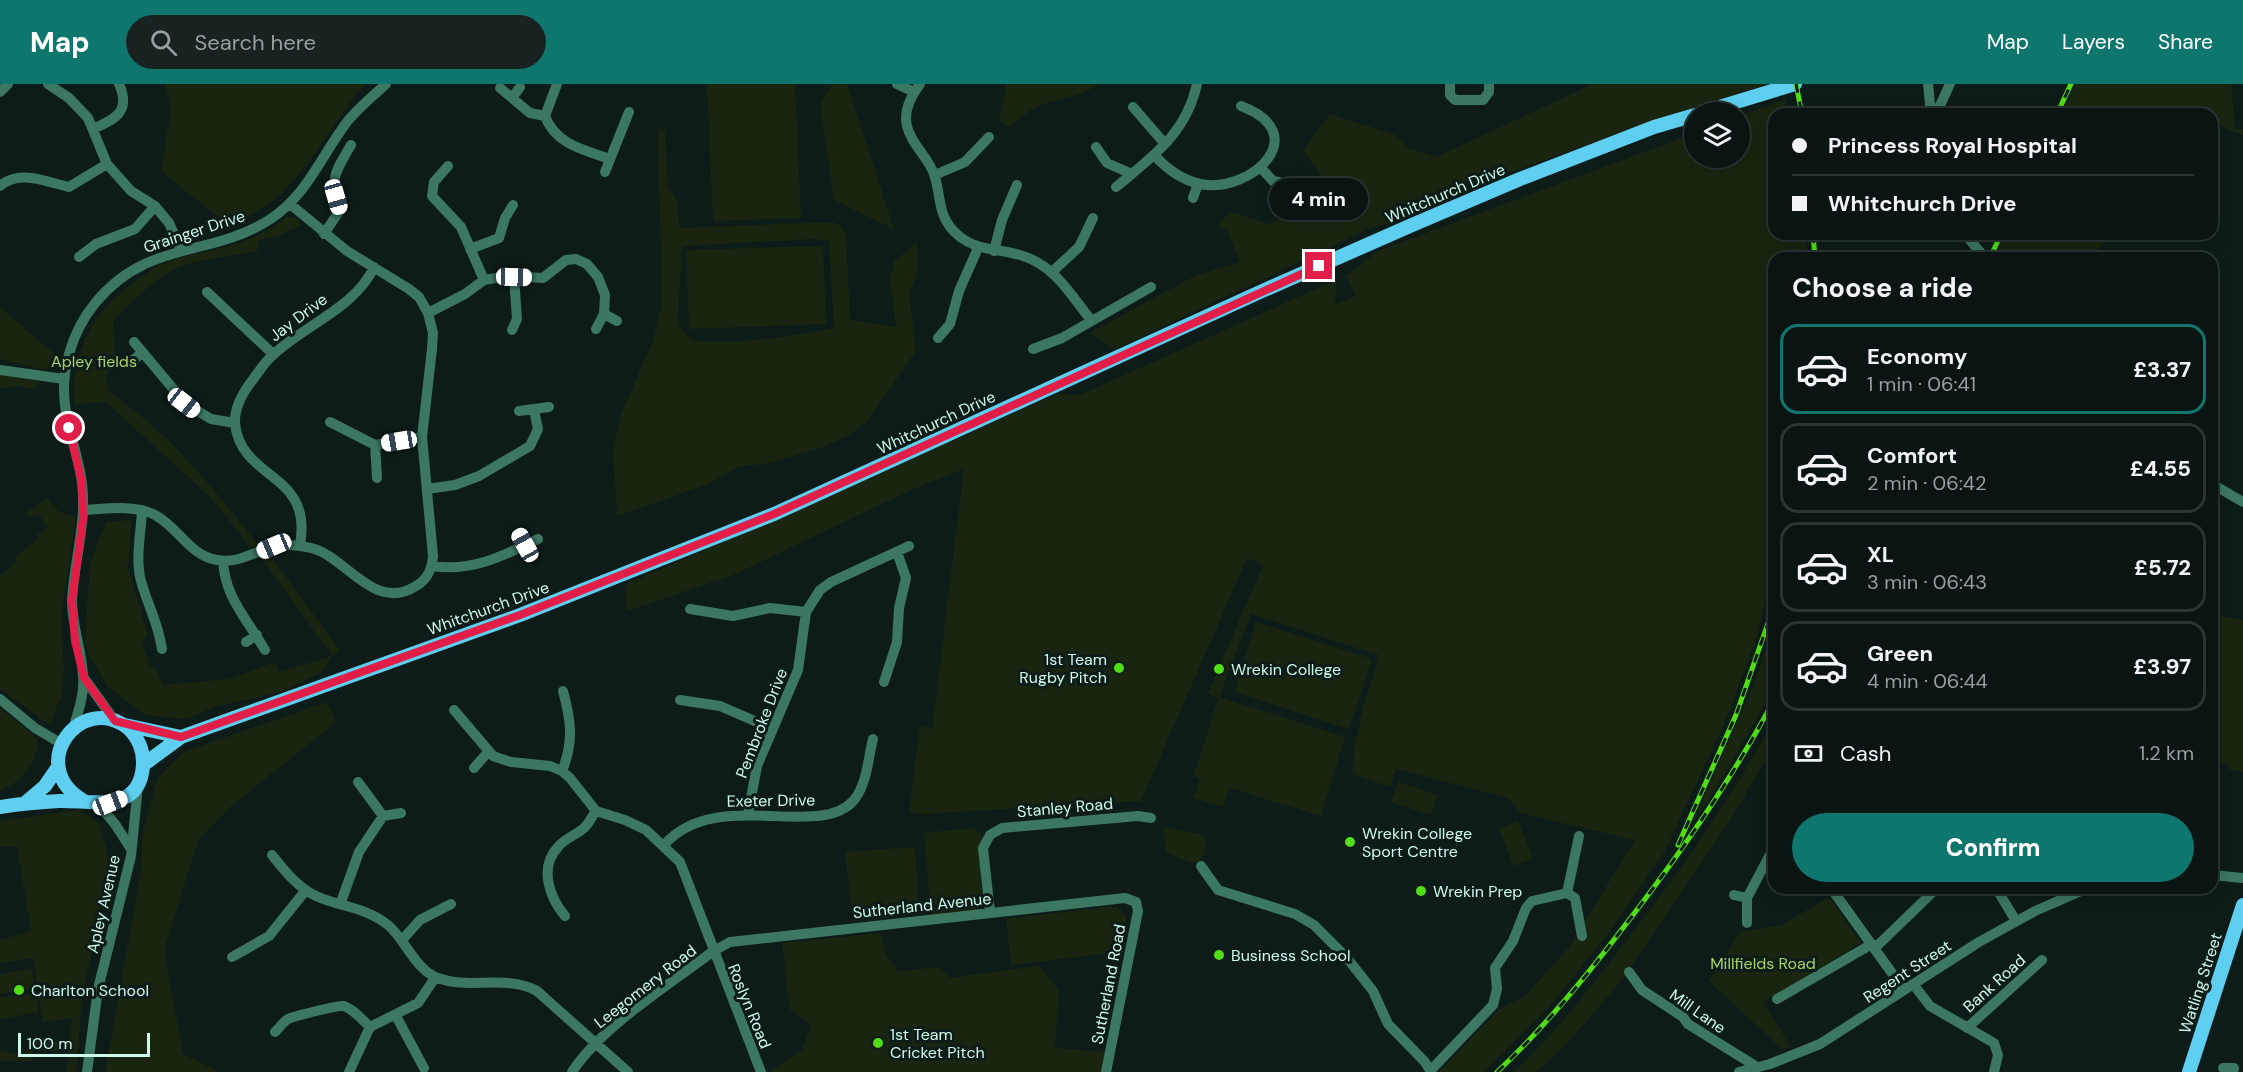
<!DOCTYPE html>
<html lang="en">
<head>
<meta charset="utf-8">
<style>
  :root { --surface:#0a1513; --page:#182221; --text:#f1f3f6; --muted:#999fa0; --line:#2a3433; --accent:#0f766e }
  body { margin:0; font-family:"DM Sans",sans-serif; background:var(--page); color:var(--text); height:100vh; display:flex; flex-direction:column; font-size:22px; white-space:nowrap }
  * { box-sizing:border-box; margin:0 }
  p { font-size:20px; color:var(--muted) }
  .icon { flex:none; width:33px; height:33px; fill:none; stroke:currentColor; stroke-width:2; stroke-linecap:round; stroke-linejoin:round }
  .map { position:relative; flex:1; overflow:hidden }
  .details { position:absolute; left:1768px; top:168px; width:450px; height:642px; display:flex; flex-direction:column; background:var(--surface); border-radius:18px; box-shadow:0 3px 15px #0003,0 0 0 2px var(--line) }
  .details>* { flex:none }
  .top-card { position:absolute; left:1768px; top:24px; width:450px; height:132px; border-radius:18px; box-shadow:0 3px 15px #0003,0 0 0 2px var(--line); display:grid; align-content:center; height:132px; padding:0 24px; background:var(--surface) }
  .controls { position:absolute; left:1684px; top:18px; display:grid; gap:12px }
  .controls a { display:grid; place-items:center; width:66px; height:66px; border-radius:50%; background:var(--surface); box-shadow:0 3px 15px #0003,0 0 0 2px var(--line); font-size:30px }
  .scale { position:absolute; left:18px; bottom:15px; width:132px; box-sizing:border-box; padding-left:6px; border:3px solid #cdfaed; border-top:0; font-size:16px; line-height:21px; white-space:nowrap; color:#cdfaed; -webkit-text-stroke:4px #0d1c19; paint-order:stroke }
  .end { position:absolute; width:27px; height:27px; margin:-14px; border:8px solid #e11d48; background:#fff; box-shadow:0 0 0 3px #fff }
  .from { border-radius:50% }
  .bubble { position:absolute; height:42px; border-radius:21px; background:var(--surface); box-shadow:0 3px 15px #0003,0 0 0 2px var(--line); font-size:20px; font-weight:800; line-height:42px; text-align:center }
  .car { position:absolute; width:18px; height:36px; margin:-18px -9px; border-radius:8px; box-shadow:0 0 4px 2px #0007; background:linear-gradient(#fff 24%,#345 0 40%,#fff 0 76%,#345 0 86%,#fff 0) }
  .top-card b { display:flex; align-items:center; gap:21px; height:57px; font-size:22px }
  .top-card b+b { border-top:2px solid var(--line) }
  .top-card i { width:15px; height:15px; background:var(--text) }
  ul { padding:0; list-style:none }
  li { display:flex; align-items:center; gap:18px; height:90px; margin:0 12px 9px; padding:0 12px; border:3px solid var(--line); border-radius:18px }
  li div { flex:1 }
  li b { display:block; font-size:22px }
  li em { font-style:normal; font-weight:800 }
  li.active { border-color:var(--accent) }
  li>.icon { width:54px; height:54px; stroke-width:1.5 }
  h2 { padding:0 24px; font-size:27px; line-height:72px }
  .pay { display:flex; align-items:center; gap:15px; height:66px; padding:0 24px; font-size:22px }
  .pay p { margin-inline-start:auto }
  .cta { display:flex; gap:12px; margin-top:auto; padding:12px 24px }
  .cta a { flex:1; height:69px; border-radius:36px; background:var(--accent); color:#fff; font-size:24px; font-weight:800; line-height:69px; text-align:center }
  header { display:flex; align-items:center; gap:36px; box-sizing:border-box; height:84px; padding:0 30px; background:var(--accent); color:#fff }
  header strong { font-size:28px }
  nav { display:flex; gap:33px; margin-inline-start:auto; font-size:21px }
  .search { width:420px; height:54px; background:var(--page); display:flex; align-items:center; gap:15px; box-sizing:border-box; padding:0 21px; border-radius:33px; color:var(--muted); font-size:22px }
  .map>svg:first-child { display:block }
  .green { fill:#1a2511; fill-rule:evenodd }
  .lines { fill:none; stroke-linecap:round; stroke-linejoin:round }
  .minor { stroke:#3c7762; stroke-width:10 }
  .major { stroke:#5ecff0; stroke-width:14 }
  .rail-casing { stroke:#51de15; stroke-width:5 }
  .rail { stroke:#0d1c19; stroke-width:3; stroke-dasharray:9; stroke-linecap:butt }
  .route { stroke:#e11d48; stroke-width:8 }
  .poi-dot { fill:#51de15; stroke:#0d1c19; stroke-width:2 }
  .labels { text-anchor:middle; stroke-width:6; stroke-linejoin:round; paint-order:stroke }
  .street-label { font-size:16px; fill:#cdfaed; stroke:#0d1c19 }
  .park-label { font-size:16px; fill:#aad261; stroke:#0d1c19 }
  .poi-label { font-size:16px; fill:#cdfaed; stroke:#0d1c19; text-anchor:start }
</style>
</head>
<body>
<header>
<strong>Map</strong>
<div class="search"><svg class="icon" aria-label="search" viewBox="0 0 24 24"><circle cx="10" cy="10" r="6"/><path d="M15 15l6 6"/></svg>Search here</div>
<nav><a>Map</a><a>Layers</a><a>Share</a></nav>
</header>
<div class="map">
<svg width="2243" height="988" viewBox="0 0 2243 988">
  <rect width="100%" height="100%" fill="#0d1c19"/>
  <!-- green -->
  <path class="green" d="M165,0H365C325,45 291,131 224,138L161,87L171,25Z
    M707,0H795L801,134L713,137Z
    M832,0H847L894,145L834,116L820,21Z
    M1007,0H1098C1079,15 1057,13 1037,23C1026,28 1019,35 1010,43L999,36Z
    M1593,0H1768C1677,30 1586,60 1496,94C1455,109 1415,134 1373,143L1115,265L1089,249L1195,192L1240,178L1227,147L1218,141L1230,128L1269,140L1314,118L1323,106L1321,90L1303,67L1330,30L1396,51L1409,65L1436,73Z
    M2076,0H2231L2235,45H2243V51L2213,39L2212,30H2187L2175,26L2173,30H2061Z
    M1786,15V30H1774V150H1805L1808,174H1774V481L1757,553L1724,640L1665,767L1608,850L1549,923L1484,988H1439L1499,925L1525,912L1569,863L1635,756L1520,729L1508,714L1396,685L1390,703L1352,690L1355,657L1361,639L1359,638L1379,571L1251,530L1219,613L1345,653L1321,732L1230,704L1223,723L1194,714L1200,695L1194,692L1218,614L1208,609L1263,481L1247,474L1141,717L922,730L909,728L920,642L932,645L964,385L911,406L733,491L627,527L625,501L1057,310L1080,311L1336,196L1335,221L1356,212L1346,192L1378,167L1695,49V74H1740V32Z
    M658,43L665,47L668,104L676,114L680,144L832,138L840,141L846,151L850,236L896,243L890,196L894,177L917,159V188L909,210L916,267L868,336L850,351L821,364L769,379L738,383L706,401L617,432L613,366L621,330L652,259L662,222ZM813,155L829,157L834,244C811,250 707,265 690,254C683,250 680,242 678,235L682,162Z
    M287,133L296,134L302,141L278,152L260,156L257,167C231,173 187,175 166,190C147,203 128,221 113,237L115,267L106,295L108,307C168,348 214,404 258,461L251,464L212,415L106,318L74,320C74,263 90,230 137,196C146,191 154,182 164,179C188,170 214,167 239,159C257,154 272,143 287,133Z
    M2005,150H2113L2089,174H1997L1995,172Z
    M823,162L826,240L689,245L686,166Z
    M0,223L57,272L46,286L0,275Z
    M0,290L39,298L37,303L24,305L23,302L0,304Z
    M47,414L59,428L76,433L61,534L64,586L61,612L50,641L0,605V491L18,477L15,473L39,454L37,451L48,443L38,430L34,433L24,430Z
    M131,436L128,484L148,552L142,557L149,581L157,585L162,601L230,595L275,578L279,588L332,572L262,475L269,469L340,567L332,572L322,588L284,607L214,623L187,635L145,631L108,603L89,572L85,556L90,479L106,438Z
    M2213,522L2216,523L2215,531L2243,536V688L2228,685L2229,680L2213,677Z
    M1774,537V574L1766,603L1774,589V605L1710,714L1692,739L1754,601Z
    M1256,538L1372,575L1349,645L1234,608Z
    M327,618L336,638L231,722L198,756L164,867L183,970L220,988H105L142,781V753L157,695L183,668Z
    M0,624L37,654C40,679 20,698 0,707Z
    M1774,636V662L1729,738L1622,896L1563,964L1536,988H1514C1551,953 1582,914 1613,874C1673,798 1728,720 1774,636Z
    M1398,698L1438,711L1431,731L1391,718Z
    M79,726L99,739L110,778L82,914L76,988H67L72,934L43,938L33,874L0,879V856L31,847L17,762L0,763V737Z
    M1518,737L1533,774L1514,782L1499,745Z
    M1164,743L1200,750L1206,755L1204,771L1199,777L1191,779L1165,768Z
    M972,744L985,752L979,763L983,818L978,826L931,832L924,749Z
    M915,763L919,830L853,838L845,768Z
    M1829,813L1861,859L1763,918L1791,963L1782,965L1709,897L1740,848L1782,841Z
    M1116,822L1127,833L1119,868L1011,881L1006,835Z
    M881,849L885,868L898,887L940,883L950,894L1039,882L1059,907L1055,964L1107,968L1104,988H769L802,966L811,941L790,926L782,859Z
    M32,884L35,904L0,910V890Z
    M35,908L39,928L0,935V914Z
    M40,956H58L61,968L33,966L32,977H0V967L23,971Z"/>
  <g class="lines">
    <!-- minor -->
    <path class="minor" d="M48,0L69,14L88,34L107,80L131,107L155,122L169,139L181,166
      M557,0L545,32C555,60 584,66 610,75
      M897,0L914,8
      M920,0C911,12 903,27 907,42C911,60 928,73 934,90C942,113 936,133 959,152C979,168 1000,164 1023,172C1055,182 1071,211 1091,236
      M1450,0V11L1455,16H1483L1489,8V0
      M1928,0L1931,30
      M500,4L530,29L545,32
      M0,8L8,0
      M512,14L520,3
      M1133,23L1165,60
      M1936,30L1950,0
      M93,45C116,35 131,27 119,0
      M1096,63L1107,79L1132,90
      M1154,71C1166,84 1182,96 1200,100C1251,110 1315,50 1241,22
      M448,82L434,98L432,112L461,143L484,196
      M1261,84L1273,97L1279,98
      M605,88L629,28
      M935,91L965,78L989,53
      M0,102C20,85 46,98 69,103L107,80
      M1116,103C1153,72 1186,50 1197,0
      M1193,114L1198,100
      M324,150L340,126C330,93 334,90 351,61
      M1965,150L1985,174
      M470,165L499,154L505,134L513,121
      M994,167L1002,136L1017,101
      M79,173L96,160L135,145L155,122
      M1053,187L1079,163L1093,134
      M207,208L273,270
      M428,229L465,210L484,196L508,192L543,194L566,176L576,175L587,180L598,193L605,211L604,230L596,245
      M604,230L617,237
      M512,246L517,235L514,193
      M938,254L950,240L959,207L978,164
      M134,258L185,319L211,335L235,339
      M1033,265L1062,254L1151,203
      M132,277L142,269
      M0,286L64,295
      M519,327L549,323
      M330,338L375,361L422,353
      M375,361L377,394
      M2212,400L2243,418
      M427,405L455,401L479,392L530,362L538,345L534,326
      M83,426C104,425 136,420 155,431C178,443 190,472 217,476C239,480 255,467 275,462C287,460 299,461 311,464C346,472 374,529 416,502C428,495 432,485 433,472L422,353L432,265L433,249L428,229L419,213L409,205L347,167L290,120
      M142,426C141,449 135,475 141,497C148,522 158,538 162,565
      M520,450L525,461
      M300,461C313,387 242,398 235,340C234,325 242,310 251,298C258,289 265,277 274,270C305,241 356,223 374,183
      M223,477C225,514 247,535 265,566
      M432,482C472,488 503,472 538,455
      M690,525L733,532L770,524L806,528
      M246,558L257,551
      M84,594L115,637
      M884,598L897,558L899,524L906,494L897,468
      M0,615L35,644L62,660
      M680,616L720,622L771,644
      M454,626L493,672L511,678L550,682L562,687L570,694L596,727L625,736L646,746L680,778L761,988
      M73,645C78,628 85,609 83,592C82,566 72,544 72,516C74,477 87,439 82,399C79,375 70,352 66,328C59,290 71,248 96,218C149,155 209,174 269,136C307,112 321,72 347,38C358,24 373,12 386,0
      M474,684L488,668
      M562,687C574,658 571,636 563,607
      M358,698L383,732L401,729
      M98,720L115,740L131,765
      M748,730L757,682L798,586L806,528L820,506L831,498L909,462
      M664,761C716,702 820,757 854,716C867,700 868,675 873,655
      M272,771C284,786 297,803 316,812C340,823 366,823 388,841C405,855 416,887 438,894C470,906 506,890 537,907L628,988
      M1201,782L1218,806L1295,830L1314,841L1347,874L1373,907L1388,940L1425,978L1431,988
      M2212,791L2243,794
      M1831,804L1904,906
      M1996,804L2016,837
      M1567,809L1579,752
      M1734,811L1747,814
      M341,818L359,768L383,732
      M990,828L983,764L990,751L1002,744L1138,732L1151,734
      M565,832C549,813 539,783 558,763C565,754 577,751 585,743C589,739 592,732 596,727
      M1747,839V814L1774,763
      M402,856L420,836L451,820
      M1875,864L1937,804
      M232,873L269,852L306,806
      M1629,888L1642,906L1683,933L1688,940L1757,983
      M1913,900L1930,922L1994,959L1998,971L1994,988
      M1777,915L1872,860
      M396,932L424,984
      M1967,944L2042,876
      M275,948C279,944 283,938 288,935C294,932 339,921 344,922C355,926 362,936 370,943
      M2223,984H2234L2233,988
      M1431,986L1493,921L1497,905L1495,884L1513,857L1526,824L1532,817L1567,809L1575,814L1582,852
      M87,988L98,905L131,772L138,701
      M349,988L370,943L418,919L435,894
      M572,988C602,942 668,902 712,868L730,858L1125,814L1136,818L1138,827L1106,988
      M1739,988L1770,980L1820,960L1979,858L2035,827L2088,804"/>
    <!-- major -->
    <path class="major" d="M1703,28L1795,0
      M125,641L181,653
      M143,681L181,653L520,531L774,430L1260,208L1412,141L1520,95L1654,43L1695,31
      M25,719L45,702L58,683
      M0,723C20,720 39,718 59,717C91,716 140,731 143,681C144,667 138,653 128,644C81,607 24,682 84,717
      M2189,988L2243,821"/>
    <defs>
      <path id="rail" d="M1796,0L1802,30
        M2057,30L2071,0
        M1813,150L1815,174
        M1990,174L2001,150
        M1678,761L1736,631L1774,522
        M1497,988C1545,943 1586,893 1626,840C1681,769 1732,695 1774,616"/>
    </defs>
    <!-- rail casing -->
    <use href="#rail" class="rail-casing"/>
    <!-- rail -->
    <use href="#rail" class="rail"/>
  </g>
  <g class="lines">
    <!-- route -->
    <path class="route" d="M69,344L82,399L83,435L72,516L75,557L84,594L115,637L181,653L520,531L774,430L1319,182"/>
  </g>
  <!-- markers -->
  <g class="poi-dot">
    <circle cx="1119" cy="584" r="6"/>
    <circle cx="1219" cy="585" r="6"/>
    <circle cx="1350" cy="758" r="6"/>
    <circle cx="1421" cy="807" r="6"/>
    <circle cx="1219" cy="871" r="6"/>
    <circle cx="19" cy="906" r="6"/>
    <circle cx="878" cy="959" r="6"/>
  </g>
  <g class="labels">
    <!-- street labels -->
    <g class="street-label">
      <text transform="translate(1445 109) rotate(-23)" y="6">Whitchurch Drive</text>
      <text transform="translate(194 147) rotate(-18)" y="6">Grainger Drive</text>
      <text transform="translate(298 233) rotate(-37)" y="6">Jay Drive</text>
      <text transform="translate(936 338) rotate(-25)" y="6">Whitchurch Drive</text>
      <text transform="translate(488 524) rotate(-20)" y="6">Whitchurch Drive</text>
      <text transform="translate(761 639) rotate(-69)" y="6">Pembroke Drive</text>
      <text transform="translate(771 716) rotate(-1)" y="6">Exeter Drive</text>
      <text transform="translate(1065 723) rotate(-5)" y="6">Stanley Road</text>
      <text transform="translate(103 820) rotate(-77)" y="6">Apley Avenue</text>
      <text transform="translate(922 821) rotate(-6)" y="6">Sutherland Avenue</text>
      <text transform="translate(1907 887) rotate(-33)" y="6">Regent Street</text>
      <text transform="translate(1994 899) rotate(-42)" y="6">Bank Road</text>
      <text transform="translate(2200 899) rotate(-72)" y="6">Watling Street</text>
      <text transform="translate(1108 900) rotate(-79)" y="6">Sutherland Road</text>
      <text transform="translate(645 902) rotate(-38)" y="6">Leegomery Road</text>
      <text transform="translate(750 922) rotate(68)" y="6">Roslyn Road</text>
      <text transform="translate(1698 927) rotate(35)" y="6">Mill Lane</text>
    </g>
    <!-- park labels -->
    <g class="park-label">
      <text x="94" y="283">Apley fields</text>
      <text x="1763" y="885">Millfields Road</text>
    </g>
    <!-- poi labels -->
    <g class="poi-label">
      <text x="1107" y="581" text-anchor="end">1st Team<tspan x="1107" dy="18">Rugby Pitch</tspan></text>
      <text x="1231" y="591">Wrekin College</text>
      <text x="1362" y="755">Wrekin College<tspan x="1362" dy="18">Sport Centre</tspan></text>
      <text x="1433" y="813">Wrekin Prep</text>
      <text x="1231" y="877">Business School</text>
      <text x="31" y="912">Charlton School</text>
      <text x="890" y="956">1st Team<tspan x="890" dy="18">Cricket Pitch</tspan></text>
    </g>
  </g>
</svg>
<div class="controls">
<a><svg class="icon" aria-label="layers" viewBox="0 0 24 24"><path d="M12 4l9 5-9 5-9-5zM3 14l9 5 9-5"/></svg></a>
</div>
<div class="scale">100 m</div>
<i class="end from" style="left:69px;top:344px"></i>
<i class="end" style="left:1319px;top:182px"></i>
<div class="bubble" style="left:1269px;top:94px;width:99px">4 min</div>
<i class="car" style="left:336px;top:113px;rotate:164deg"></i>
<i class="car" style="left:514px;top:193px;rotate:91deg"></i>
<i class="car" style="left:184px;top:319px;rotate:128deg"></i>
<i class="car" style="left:399px;top:357px;rotate:261deg"></i>
<i class="car" style="left:525px;top:461px;rotate:331deg"></i>
<i class="car" style="left:274px;top:462px;rotate:247deg"></i>
<i class="car" style="left:110px;top:719px;rotate:69deg"></i>
<div class="top-card">
<b><i class="from"></i>Princess Royal Hospital</b>
<b><i></i>Whitchurch Drive</b>
</div>
<section class="details">
<h2>Choose a ride</h2>
<ul>
<li class="active"><svg class="icon" aria-label="car" viewBox="0 0 24 24"><path d="M5 17H2v-5l4-1 3-4h7l3 4 3 1v5h-3M9 17h6M6 11h13"/><circle cx="7" cy="17" r="2"/><circle cx="17" cy="17" r="2"/></svg><div><b>Economy</b><p>1 min · 06:41</p></div><em>£3.37</em></li>
<li><svg class="icon" aria-label="car" viewBox="0 0 24 24"><path d="M5 17H2v-5l4-1 3-4h7l3 4 3 1v5h-3M9 17h6M6 11h13"/><circle cx="7" cy="17" r="2"/><circle cx="17" cy="17" r="2"/></svg><div><b>Comfort</b><p>2 min · 06:42</p></div><em>£4.55</em></li>
<li><svg class="icon" aria-label="car" viewBox="0 0 24 24"><path d="M5 17H2v-5l4-1 3-4h7l3 4 3 1v5h-3M9 17h6M6 11h13"/><circle cx="7" cy="17" r="2"/><circle cx="17" cy="17" r="2"/></svg><div><b>XL</b><p>3 min · 06:43</p></div><em>£5.72</em></li>
<li><svg class="icon" aria-label="car" viewBox="0 0 24 24"><path d="M5 17H2v-5l4-1 3-4h7l3 4 3 1v5h-3M9 17h6M6 11h13"/><circle cx="7" cy="17" r="2"/><circle cx="17" cy="17" r="2"/></svg><div><b>Green</b><p>4 min · 06:44</p></div><em>£3.97</em></li>
</ul>
<div class="pay"><svg class="icon" aria-label="cash" viewBox="0 0 24 24"><path d="M3 7h18v10H3z"/><circle cx="12" cy="12" r="2"/></svg>Cash<p>1.2 km</p></div>
<div class="cta"><a>Confirm</a></div>
</section>
</div>
</body>
</html>
